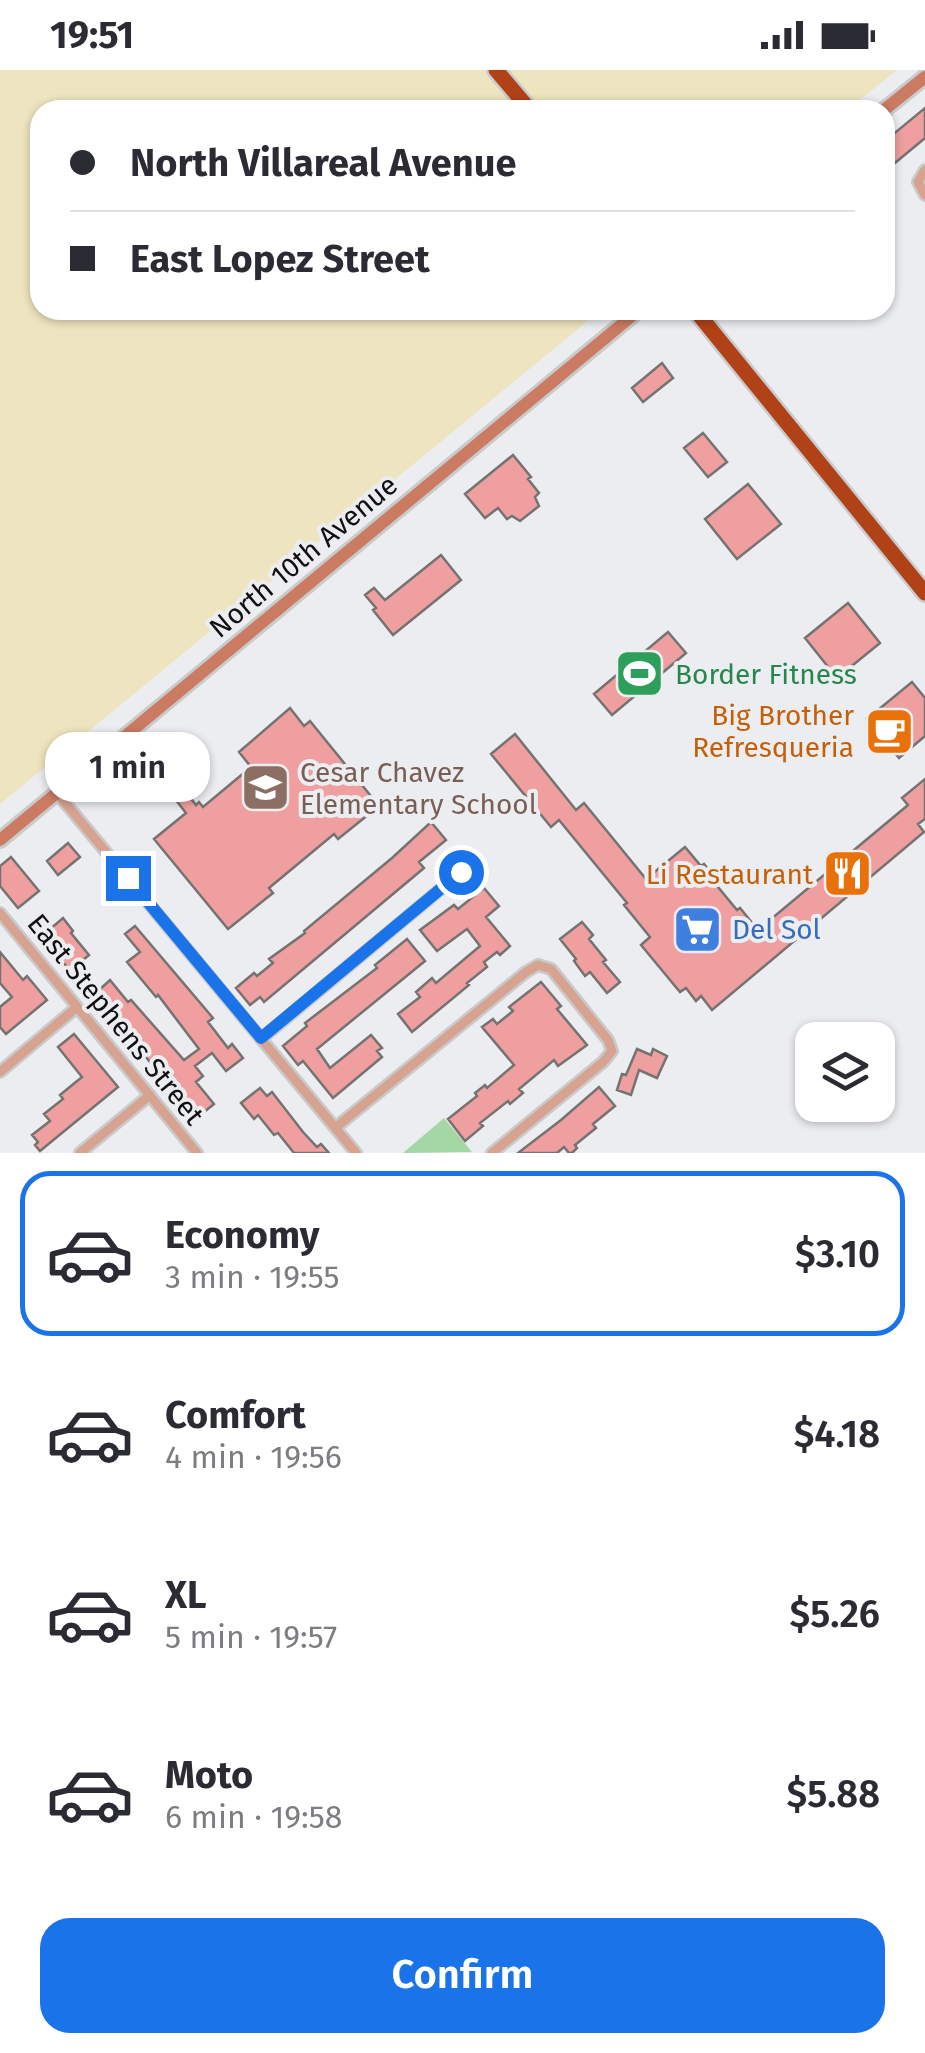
<!DOCTYPE html>
<html lang="en">
<head>
<meta charset="utf-8">
<style>
  :root { --surface:#fff; --page:#f2f2f3; --text:#2b2b33; --muted:#7c7c81; --line:#e1e1e2; --accent:#1a73e8 }
  body { margin:0; font-family:"Fira Sans",sans-serif; background:var(--page); color:var(--text); height:100vh; display:flex; flex-direction:column; font-size:38px; white-space:nowrap }
  * { box-sizing:border-box; margin:0 }
  p { font-size:32px; color:var(--muted) }
  .icon { flex:none; width:55px; height:55px; fill:none; stroke:currentColor; stroke-width:2; stroke-linecap:round; stroke-linejoin:round }
  .map { position:relative; height:1083px; overflow:hidden }
  .sheet { display:flex; flex-direction:column; background:var(--surface); flex:1 }
  .sheet>* { flex:none }
  .hud { position:absolute; left:30px; top:30px; width:865px; height:220px; border-radius:30px; box-shadow:0 2px 8px #0004; display:grid; align-content:center; height:220px; padding:0 40px; background:var(--surface) }
  .fabs { position:absolute; left:795px; top:952px; display:grid; gap:20px }
  .fabs a { display:grid; place-items:center; width:100px; height:100px; border-radius:20px; background:var(--surface); box-shadow:0 2px 8px #0004; font-size:50px }
  .end { position:absolute; width:45px; height:45px; margin:-22px; border:12px solid #1a73e8; background:#fff; box-shadow:0 0 0 5px #fff }
  .from { border-radius:50% }
  .bubble { position:absolute; height:70px; border-radius:30px; background:var(--surface); box-shadow:0 2px 8px #0004; font-size:32px; font-weight:600; line-height:70px; text-align:center }
  .hud b { display:flex; align-items:center; gap:35px; height:95px; font-size:38px }
  .hud b+b { border-top:2px solid var(--line) }
  .hud i { width:25px; height:25px; background:var(--text) }
  ul { padding:18px 0 0; list-style:none }
  li { display:flex; align-items:center; gap:30px; height:165px; margin:0 20px 15px; padding:0 20px; border:5px solid transparent; border-radius:30px }
  li div { flex:1 }
  li b { display:block; font-size:38px }
  li em { font-style:normal; font-weight:600 }
  li.on { border-color:var(--accent) }
  li>.icon { width:90px; height:90px; stroke-width:1.5 }
  .primary-button { display:flex; gap:20px; margin-top:auto; padding:20px 40px }
  .primary-button a { flex:1; height:115px; border-radius:30px; background:var(--accent); color:#fff; font-size:40px; font-weight:600; line-height:115px; text-align:center }
  .status { display:flex; justify-content:space-between; align-items:center; height:70px; padding:0 50px; background:var(--surface); direction:ltr }
  .status svg { height:28px; fill:currentColor }
  .map>svg:first-child { display:block }
  .green { fill:#a5d7a5 }
  .sand { fill:#eee4bf }
  .building { fill:#ef9f9f; stroke:#757272; stroke-width:2.5 }
  .lines { fill:none; stroke-linecap:round; stroke-linejoin:round }
  .street-casing { stroke:#c9cacc; stroke-width:14 }
  .secondary-casing { stroke:#c9cacc; stroke-width:18 }
  .highway-casing { stroke:#c9cacc; stroke-width:20 }
  .street { stroke:#d8a290; stroke-width:9 }
  .secondary { stroke:#ca7b61; stroke-width:12 }
  .highway { stroke:#b14117; stroke-width:15 }
  .route { stroke:#1a73e8; stroke-width:12 }
  .labels { text-anchor:middle; stroke-width:8; stroke-linejoin:round; paint-order:stroke }
  .street-label { font-size:28px; fill:#101011; stroke:#ecedf0 }
  .leisure-label { font-size:28px; fill:#27864d; stroke:#ecedf0; text-anchor:start }
  .food-label { font-size:28px; fill:#c56008; stroke:#ecedf0; text-anchor:end }
  .education-label { font-size:28px; fill:#785e54; stroke:#ecedf0; text-anchor:start }
  .shop-label { font-size:28px; fill:#366cbe; stroke:#ecedf0; text-anchor:start }
</style>
</head>
<body>
<div class="status"><b>19:51</b><svg viewBox="0 0 49 12"><path d="M0 12V9h3v3zM5 12V6h3v6zM10 12V3h3v9zM15 12V0h3v12zM26 1h20v11H26zM47 4h2v5h-2z"/></svg></div>
<div class="map">
<svg width="925" height="1083" viewBox="0 0 925 1083">
  <rect width="100%" height="100%" fill="#ecedf0"/>
  <!-- green -->
  <path class="green" d="M444,1048L472,1082L403,1083Z"/>
  <!-- sand -->
  <path class="sand" d="M0,0H897L847,40H40V240H601L0,734Z"/>
  <!-- building -->
  <path class="building" d="M925,38V68L895,93L885,80V71Z
    M662,293L673,308L643,332L632,318Z
    M703,363L727,392L708,407L684,378Z
    M513,385L531,407L528,409L539,423L535,427L539,436L520,451L512,446L507,449L498,438L485,448L465,424Z
    M748,414L781,454L737,489L705,449Z
    M441,485L461,510L393,565L373,540L376,538L365,525L374,518L385,530Z
    M848,533L880,573L837,608L805,568Z
    M668,562L686,583L612,645L594,624Z
    M912,612L925,628V666L899,688L867,649Z
    M290,638L304,656L310,651L379,736L338,769L334,764L269,818L273,823L228,859L154,769L186,743L175,729L185,721L196,735L199,732L203,737L251,697L239,682Z
    M515,664L576,740L584,733L646,809L685,777L701,796L704,794L716,809L713,811L737,840L740,838L758,860L908,735L902,728L925,709V749L918,754L924,762L712,940L701,926L696,931L686,918L680,922L641,875L650,867L624,835L627,833L559,750L551,757L491,684Z
    M431,752L446,770L419,792L424,798L264,932L260,927L250,935L236,918L254,903L257,906L273,893L269,889L305,863L304,861L392,788Z
    M68,773L80,787L58,805L47,791Z
    M11,787L39,821L18,838L0,816V796Z
    M484,818L499,836L486,847L510,876L500,885L497,882L484,892L487,897L467,913L469,915L412,962L398,944L420,927L416,922L432,908L436,913L480,876L467,859L437,881L420,860L454,835L458,839Z
    M63,848L73,861L71,863L89,885L70,901L42,866Z
    M582,852L593,865L589,869L606,890L603,892L620,912L607,923L590,902L585,906L574,891L576,889L560,869Z
    M135,856L213,948L208,952L228,978L232,974L243,988L226,1001L212,983L195,996L203,1006L196,1012L214,1034L194,1050L164,1015L169,1011L159,999L157,1001L142,982L139,984L109,948L115,943L98,921L110,910L128,932L131,930L184,990L199,979L158,925L156,927L127,892L140,882L125,864Z
    M407,869L425,891L317,979L330,998L371,965L382,978L377,981L382,987L333,1028L303,991L298,995L283,976L307,956L305,953L377,898L375,895Z
    M0,882L23,910L27,906L47,930L6,964L0,957V937L12,927L0,913Z
    M541,912L561,936L557,939L587,975L558,996L554,990L519,1019L523,1023L510,1034L508,1031L480,1053L483,1056L465,1071L448,1049L477,1026L475,1023L485,1015L487,1018L514,995L482,957L493,949L497,954L513,941L509,937Z
    M74,964L118,1017L40,1081L35,1075L38,1072L32,1065L50,1051L44,1044L63,1029L60,1025L82,1007L58,977Z
    M637,979L651,985L653,979L667,986L657,1008L639,1000L631,1025L617,1020L622,1004L626,1005Z
    M599,1017L615,1036L593,1054L596,1058L575,1075L577,1078L572,1083H569L564,1077L557,1083H518L561,1050Z
    M260,1018L267,1026L272,1022L303,1062L317,1077L321,1074L329,1083H294L278,1063L274,1065L258,1045L254,1049L241,1033Z"/>
  <g class="lines">
    <defs>
      <path id="street" d="M925,100L918,112L925,125
        M57,723L356,1083
        M0,843L197,1083
        M261,969L461,802
        M0,1002L77,937
        M335,1058L526,902L538,895L551,899L608,970L612,981L603,992L492,1083
        M80,1083L150,1025"/>
      <path id="secondary" d="M884,40L925,7
        M0,770L639,240"/>
      <path id="highway" d="M496,0L530,40
        M695,240L925,523"/>
    </defs>
    <!-- street casing -->
    <use href="#street" class="street-casing"/>
    <!-- secondary casing -->
    <use href="#secondary" class="secondary-casing"/>
    <!-- highway casing -->
    <use href="#highway" class="highway-casing"/>
    <!-- street -->
    <use href="#street" class="street"/>
    <!-- secondary -->
    <use href="#secondary" class="secondary"/>
    <!-- highway -->
    <use href="#highway" class="highway"/>
  </g>
  <g class="lines">
    <!-- route -->
    <path class="route" d="M128,808L261,968L461,802"/>
  </g>
  <!-- icons -->
  <defs>
    <symbol id="stadium-square" viewBox="-11 -11 22 22"><rect x="-9" y="-9" width="18" height="18" rx="4" fill="#2e9e5b" stroke="#ecedf0"/><path d="M0-5a6.5 5 0 1 0 0 10a6.5 5 0 1 0 0-10ZM-3.5-1.8h7v3.6h-7Z" fill="#fff"/></symbol>
    <symbol id="cafe-square" viewBox="-11 -11 22 22"><rect x="-9" y="-9" width="18" height="18" rx="4" fill="#e8710a" stroke="#ecedf0"/><path d="M-5.5-4.5H6V0H3Q3 3.5 0 3.5H-2.5Q-5.5 3.5-5.5 0ZM3-3.2v2h1.7v-2ZM-6 4.5H4V6H-6Z" fill="#fff"/></symbol>
    <symbol id="school-square" viewBox="-11 -11 22 22"><rect x="-9" y="-9" width="18" height="18" rx="4" fill="#8d6e63" stroke="#ecedf0"/><path d="M0-5L7-2L0 1L-7-2ZM-4 1L0 2.5L4 1V4Q0 6-4 4Z" fill="#fff"/></symbol>
    <symbol id="restaurant-square" viewBox="-11 -11 22 22"><rect x="-9" y="-9" width="18" height="18" rx="4" fill="#e8710a" stroke="#ecedf0"/><path d="M-5-6h1v4h1v-4h1v4h1v-4h1v5L-1.5 .5V6h-2V.5L-5-1ZM5-6V6H3V1.5H1.5Q1.5-4 5-6Z" fill="#fff"/></symbol>
    <symbol id="supermarket-square" viewBox="-11 -11 22 22"><rect x="-9" y="-9" width="18" height="18" rx="4" fill="#3f7fe0" stroke="#ecedf0"/><path d="M-6-5.5h2.5l.6 2H6L4.5 2H-2.5L-4.4-4H-6ZM-1.5 3.2a1.3 1.3 0 1 0 .1 0ZM3 3.2a1.3 1.3 0 1 0 .1 0Z" fill="#fff"/></symbol>
  </defs>
  <g fill-rule="evenodd">
    <use href="#stadium-square" x="612" y="576" width="55" height="55"/>
    <use href="#cafe-square" x="862" y="634" width="55" height="55"/>
    <use href="#school-square" x="238" y="690" width="55" height="55"/>
    <use href="#restaurant-square" x="820" y="776" width="55" height="55"/>
    <use href="#supermarket-square" x="670" y="832" width="55" height="55"/>
  </g>
  <g class="labels">
    <!-- street labels -->
    <g class="street-label">
      <text transform="translate(303 486) rotate(-40)" y="10">North 10th Avenue</text>
      <text transform="translate(116 949) rotate(51)" y="10">East Stephens Street</text>
    </g>
    <!-- leisure labels -->
    <g class="leisure-label">
      <text x="675" y="614">Border Fitness</text>
    </g>
    <!-- food labels -->
    <g class="food-label">
      <text x="854" y="655">Big Brother<tspan x="854" dy="32">Refresqueria</tspan></text>
      <text x="813" y="814">Li Restaurant</text>
    </g>
    <!-- education labels -->
    <g class="education-label">
      <text x="300" y="712">Cesar Chavez<tspan x="300" dy="32">Elementary School</tspan></text>
    </g>
    <!-- shop labels -->
    <g class="shop-label">
      <text x="732" y="869">Del Sol</text>
    </g>
  </g>
</svg>
<div class="fabs">
<a><svg class="icon" aria-label="layers" viewBox="0 0 24 24"><path d="M12 4l9 5-9 5-9-5zM3 14l9 5 9-5"/></svg></a>
</div>
<i class="end from" style="left:461px;top:802px"></i>
<i class="end" style="left:128px;top:808px"></i>
<div class="bubble" style="left:45px;top:662px;width:165px">1 min</div>
<div class="hud">
<b><i class="from"></i>North Villareal Avenue</b>
<b><i></i>East Lopez Street</b>
</div>
</div>
<section class="sheet">
<ul>
<li class="on"><svg class="icon" aria-label="car" viewBox="0 0 24 24"><path d="M5 17H2v-5l4-1 3-4h7l3 4 3 1v5h-3M9 17h6M6 11h13"/><circle cx="7" cy="17" r="2"/><circle cx="17" cy="17" r="2"/></svg><div><b>Economy</b><p>3 min · 19:55</p></div><em>$3.10</em></li>
<li><svg class="icon" aria-label="car" viewBox="0 0 24 24"><path d="M5 17H2v-5l4-1 3-4h7l3 4 3 1v5h-3M9 17h6M6 11h13"/><circle cx="7" cy="17" r="2"/><circle cx="17" cy="17" r="2"/></svg><div><b>Comfort</b><p>4 min · 19:56</p></div><em>$4.18</em></li>
<li><svg class="icon" aria-label="car" viewBox="0 0 24 24"><path d="M5 17H2v-5l4-1 3-4h7l3 4 3 1v5h-3M9 17h6M6 11h13"/><circle cx="7" cy="17" r="2"/><circle cx="17" cy="17" r="2"/></svg><div><b>XL</b><p>5 min · 19:57</p></div><em>$5.26</em></li>
<li><svg class="icon" aria-label="car" viewBox="0 0 24 24"><path d="M5 17H2v-5l4-1 3-4h7l3 4 3 1v5h-3M9 17h6M6 11h13"/><circle cx="7" cy="17" r="2"/><circle cx="17" cy="17" r="2"/></svg><div><b>Moto</b><p>6 min · 19:58</p></div><em>$5.88</em></li>
</ul>
<div class="primary-button"><a>Confirm</a></div>
</section>
</body>
</html>
